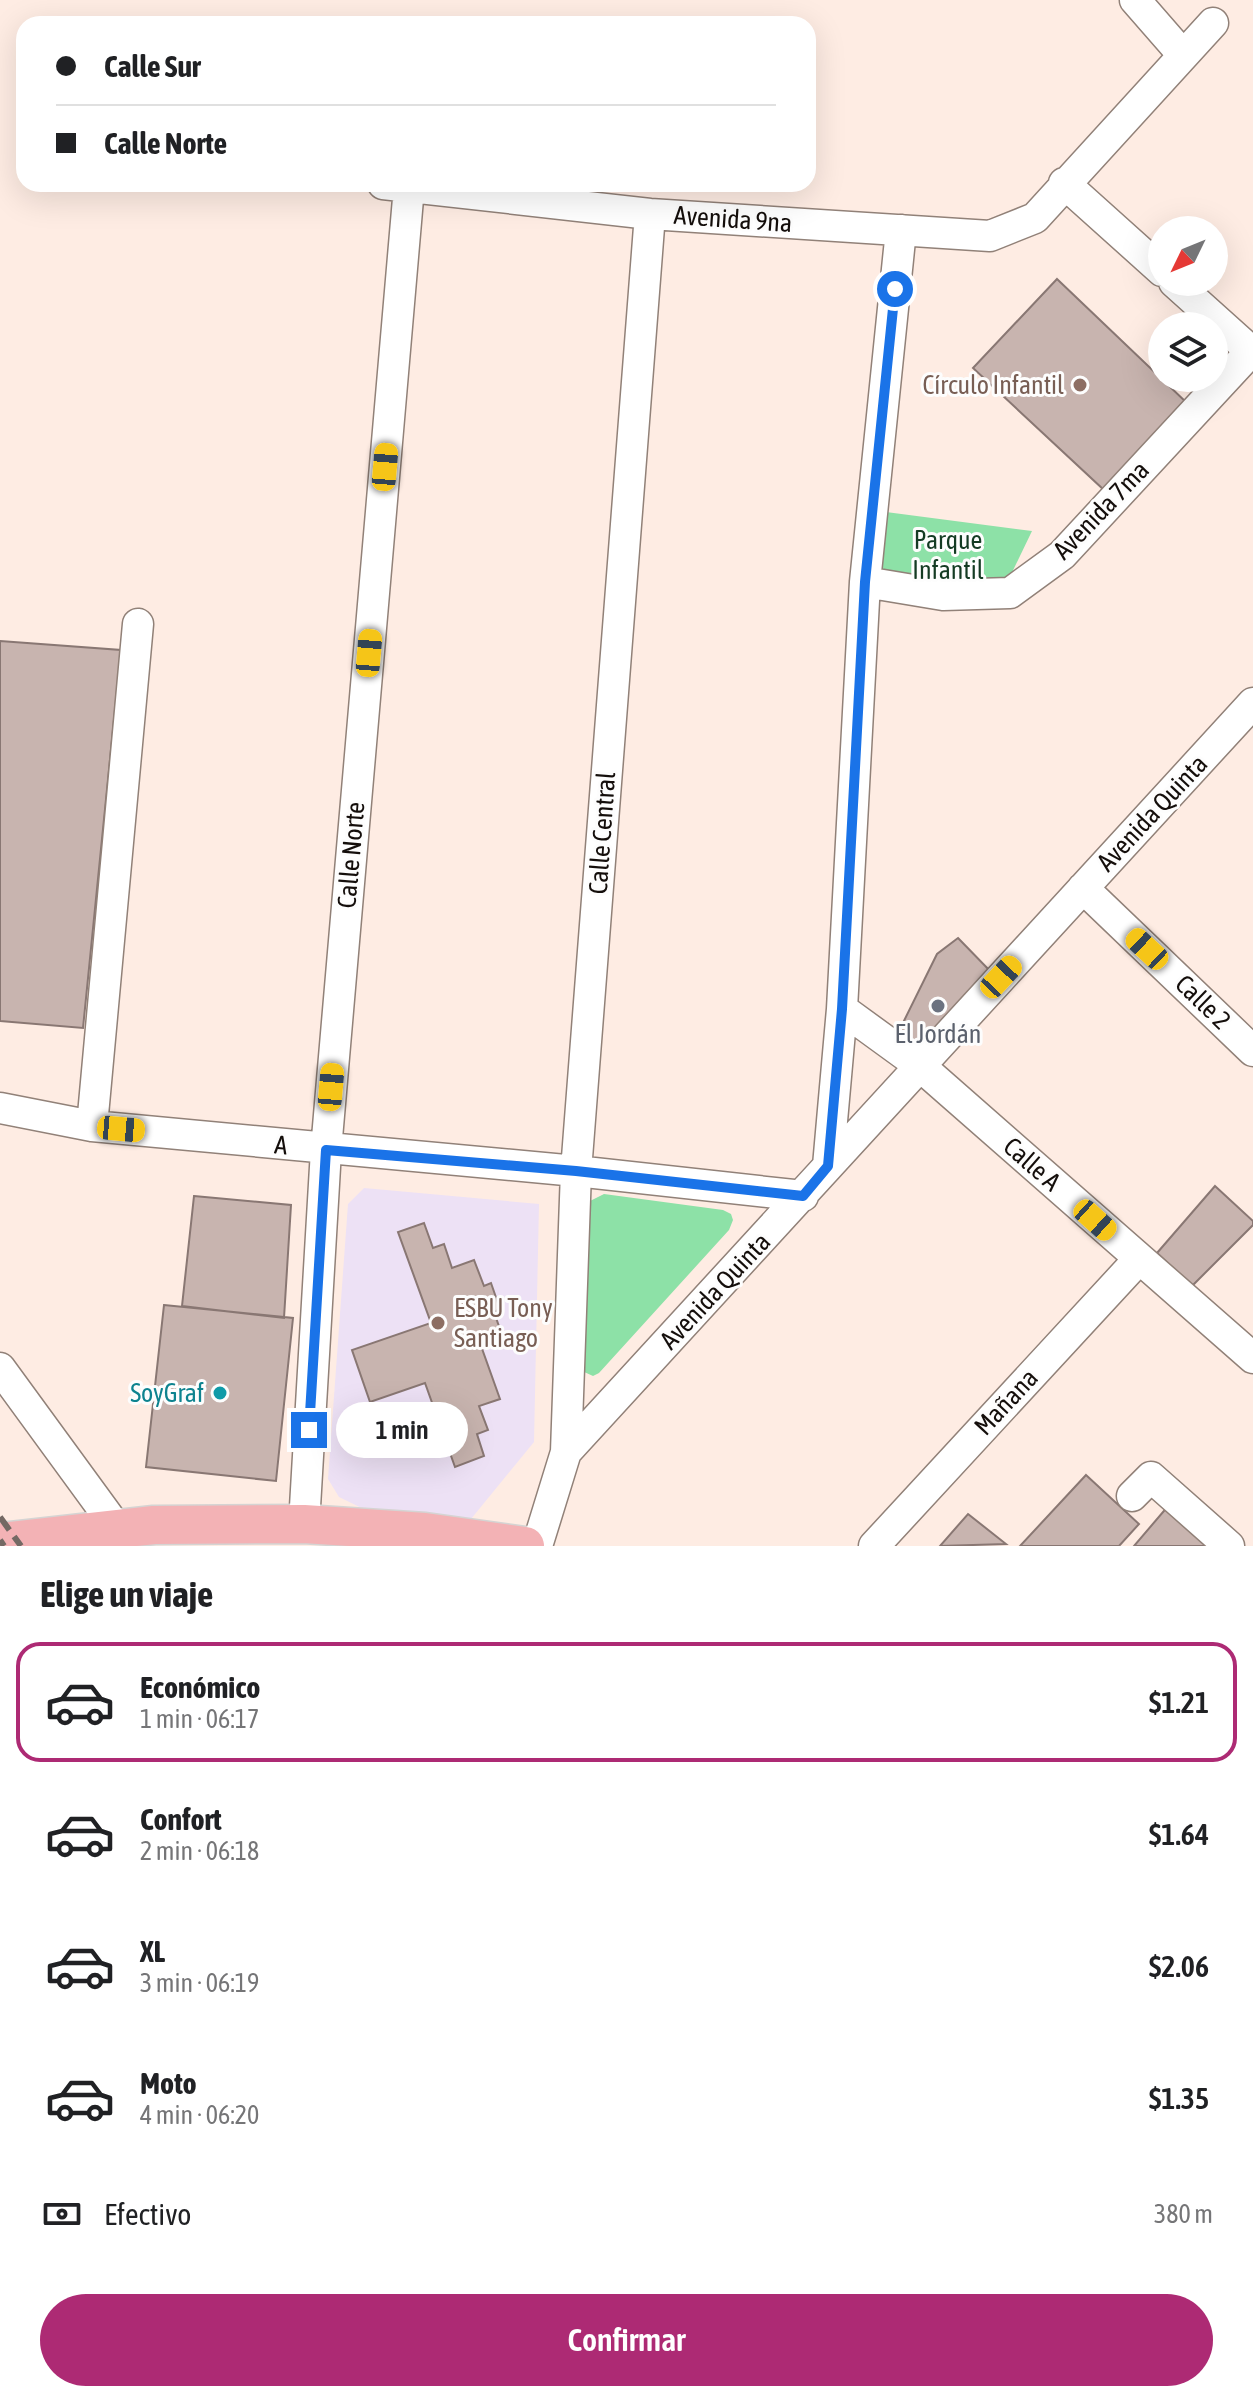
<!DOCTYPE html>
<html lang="es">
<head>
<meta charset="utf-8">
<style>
  :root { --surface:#fff; --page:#f6f6f6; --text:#202124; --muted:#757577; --line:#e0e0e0; --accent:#ad2a74 }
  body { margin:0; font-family:"Asap Condensed",sans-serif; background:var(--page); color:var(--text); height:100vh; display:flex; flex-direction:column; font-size:30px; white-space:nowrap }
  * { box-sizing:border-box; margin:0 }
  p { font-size:26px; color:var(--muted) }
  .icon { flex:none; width:44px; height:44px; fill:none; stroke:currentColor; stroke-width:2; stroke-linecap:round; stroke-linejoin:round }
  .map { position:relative; height:1546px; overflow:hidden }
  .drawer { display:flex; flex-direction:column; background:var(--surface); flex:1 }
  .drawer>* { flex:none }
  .guide { position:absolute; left:16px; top:16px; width:800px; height:176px; border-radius:24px; box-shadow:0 8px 32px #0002; display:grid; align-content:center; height:176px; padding:0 40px; background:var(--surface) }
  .needle { width:52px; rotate:227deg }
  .tools { position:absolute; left:1148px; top:216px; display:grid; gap:16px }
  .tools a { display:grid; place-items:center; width:80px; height:80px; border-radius:50%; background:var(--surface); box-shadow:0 8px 32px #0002; font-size:40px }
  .end { position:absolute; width:36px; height:36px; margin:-18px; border:10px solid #1a73e8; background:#fff; box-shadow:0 0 0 4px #fff }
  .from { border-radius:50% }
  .bubble { position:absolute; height:56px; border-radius:28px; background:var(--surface); box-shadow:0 8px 32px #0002; font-size:26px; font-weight:600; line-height:56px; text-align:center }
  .car { position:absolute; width:24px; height:48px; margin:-24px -12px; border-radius:10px; box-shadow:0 0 6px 2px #0007; background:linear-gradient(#f5c518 24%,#345 0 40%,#f5c518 0 76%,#345 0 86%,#f5c518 0) }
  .guide b { display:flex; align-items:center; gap:28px; height:76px; font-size:30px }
  .guide b+b { border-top:2px solid var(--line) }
  .guide i { width:20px; height:20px; background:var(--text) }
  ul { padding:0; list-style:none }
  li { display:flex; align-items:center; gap:24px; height:120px; margin:0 16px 12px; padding:0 24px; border:4px solid transparent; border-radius:24px }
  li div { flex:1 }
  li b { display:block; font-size:30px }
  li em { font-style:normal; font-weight:600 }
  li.active { border-color:var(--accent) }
  li>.icon { width:72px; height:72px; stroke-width:1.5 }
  h2 { padding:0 40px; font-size:36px; line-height:96px }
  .pay { display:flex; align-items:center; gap:20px; height:88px; padding:0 40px; font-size:30px }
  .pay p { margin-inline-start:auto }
  .cta { display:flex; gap:16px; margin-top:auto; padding:16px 40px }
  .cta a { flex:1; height:92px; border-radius:48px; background:var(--accent); color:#fff; font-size:32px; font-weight:600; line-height:92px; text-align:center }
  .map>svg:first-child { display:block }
  .education { fill:#ede1f5 }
  .green { fill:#8de1a7 }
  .building { fill:#c8b4af; stroke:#897773; stroke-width:2 }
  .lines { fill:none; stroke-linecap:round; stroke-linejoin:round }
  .minor-casing { stroke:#918178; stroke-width:33 }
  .major-casing { stroke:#d5d4d3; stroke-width:41 }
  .minor { stroke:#fff; stroke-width:30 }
  .major { stroke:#f3b2b5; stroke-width:38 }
  .rail { stroke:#746964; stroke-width:6; stroke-dasharray:16 8; stroke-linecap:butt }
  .route { stroke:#1a73e8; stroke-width:10 }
  .education-dot { fill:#8d6e63; stroke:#fdfdfd; stroke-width:3 }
  .worship-dot { fill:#6b7280; stroke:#fdfdfd; stroke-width:3 }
  .culture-dot { fill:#0f9aa8; stroke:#fdfdfd; stroke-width:3 }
  .labels { text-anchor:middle; stroke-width:6; stroke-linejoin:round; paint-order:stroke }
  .street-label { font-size:26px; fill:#140e0b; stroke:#fdfdfd }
  .education-label { font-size:26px; fill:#785e54; stroke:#fdfdfd; text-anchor:end }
  .park-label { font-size:26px; fill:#143b23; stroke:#fdfdfd }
  .worship-label { font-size:26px; fill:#5b616d; stroke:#fdfdfd }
  .culture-label { font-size:26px; fill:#0d838f; stroke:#fdfdfd; text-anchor:end }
</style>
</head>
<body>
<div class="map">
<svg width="1253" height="1546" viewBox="0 0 1253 1546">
  <rect width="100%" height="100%" fill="#feece3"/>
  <!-- education -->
  <path class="education" d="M364,1188L539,1204L534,1442L471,1519H384L339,1497L328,1479L348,1204Z"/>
  <!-- green -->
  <path class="green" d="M886,512L1032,531L1004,589L875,578Z
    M604,1194L723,1210L731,1214L733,1220L729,1230L599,1373L593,1376L582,1371L590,1201Z"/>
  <!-- building -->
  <path class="building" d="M1057,279L1187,403L1104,490L973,368Z
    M0,641L121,650L83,1028L0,1021Z
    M958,938L995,976L919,1055L896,1037L937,954Z
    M1215,1186L1253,1221V1225L1192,1286L1157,1253Z
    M194,1196L291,1205L284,1318L182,1306Z
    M424,1223L433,1248L444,1244L452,1268L474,1260L484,1286L491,1283L500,1309L494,1312L502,1335L480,1343L500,1399L479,1406L488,1430L477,1434L484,1456L455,1467L425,1383L370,1402L352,1350L431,1323L398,1232Z
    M164,1305L293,1318L276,1481L146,1467Z
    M1086,1475L1139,1524L1119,1546H1020Z
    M1169,1505L1214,1546H1134Z
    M968,1514L1006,1544L940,1546Z"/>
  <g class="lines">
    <defs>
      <path id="minor" d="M1135,0L1183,55
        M1064,183L1162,271
        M383,184L650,214L990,236L1035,218L1213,23
        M1174,282L1253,353
        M865,582L943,595L1010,593L1062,555L1253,349
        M1083,888L1253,1051
        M842,1009L919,1065L1253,1358
        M0,1108L92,1126L576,1171L803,1196
        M92,1126L138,624
        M828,1166L842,1009L865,582L901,230
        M0,1368L119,1531
        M566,1452L576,1171L650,214
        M1132,1496L1151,1477L1229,1546
        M304,1524L326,1150L409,187
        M537,1546L566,1452L1253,703
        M874,1546L1139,1259"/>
      <path id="major" d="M0,1542L154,1525L304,1524L425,1532L525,1546"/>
    </defs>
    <!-- minor casing -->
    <use href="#minor" class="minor-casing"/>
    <!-- major casing -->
    <use href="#major" class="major-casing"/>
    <!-- minor -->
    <use href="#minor" class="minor"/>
    <!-- major -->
    <use href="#major" class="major"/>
    <!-- rail -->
    <path class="rail" d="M0,1517L21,1546
      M0,1540L4,1546"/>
  </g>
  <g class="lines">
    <!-- route -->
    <path class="route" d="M309,1430L326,1150L576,1171L803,1196L828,1166L842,1009L865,582L895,289"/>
  </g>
  <!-- markers -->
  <g class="education-dot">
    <circle cx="1080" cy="385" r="8"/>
    <circle cx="438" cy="1323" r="8"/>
  </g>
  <circle class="worship-dot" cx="938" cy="1006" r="8"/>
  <circle class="culture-dot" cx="220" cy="1393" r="8"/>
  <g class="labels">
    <!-- street labels -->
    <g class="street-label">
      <text transform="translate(733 219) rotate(4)" y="9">Avenida 9na</text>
      <text transform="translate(1101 510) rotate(-46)" y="9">Avenida 7ma</text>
      <text transform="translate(1152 813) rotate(-47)" y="9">Avenida Quinta</text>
      <text transform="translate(602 833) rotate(-86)" y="9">Calle Central</text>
      <text transform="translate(351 855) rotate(-85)" y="9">Calle Norte</text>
      <text transform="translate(1203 1002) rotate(44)" y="9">Calle 2</text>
      <text transform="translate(281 1145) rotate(6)" y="9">A</text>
      <text transform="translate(1032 1164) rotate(41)" y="9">Calle A</text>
      <text transform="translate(715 1291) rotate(-47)" y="9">Avenida Quinta</text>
      <text transform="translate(1006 1402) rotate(-47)" y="9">Mañana</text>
    </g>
    <!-- education labels -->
    <g class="education-label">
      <text x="1064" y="394">Círculo Infantil</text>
      <text x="454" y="1317" text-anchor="start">ESBU Tony<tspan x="454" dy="30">Santiago</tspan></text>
    </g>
    <!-- park labels -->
    <g class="park-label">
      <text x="948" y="549">Parque<tspan x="948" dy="30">Infantil</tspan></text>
    </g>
    <!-- worship labels -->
    <g class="worship-label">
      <text x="938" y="1043">El Jordán</text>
    </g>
    <!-- culture labels -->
    <g class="culture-label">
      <text x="204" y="1402">SoyGraf</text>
    </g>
  </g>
</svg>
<div class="tools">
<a><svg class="needle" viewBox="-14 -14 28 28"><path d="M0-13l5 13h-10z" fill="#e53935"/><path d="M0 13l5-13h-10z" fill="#757577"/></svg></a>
<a><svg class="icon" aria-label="layers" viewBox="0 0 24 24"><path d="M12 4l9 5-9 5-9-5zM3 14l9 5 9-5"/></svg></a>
</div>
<i class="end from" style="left:895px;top:289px"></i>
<i class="end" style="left:309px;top:1430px"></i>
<div class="bubble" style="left:336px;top:1402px;width:132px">1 min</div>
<i class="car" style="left:385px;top:467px;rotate:5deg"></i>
<i class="car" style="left:369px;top:653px;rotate:5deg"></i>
<i class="car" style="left:1147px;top:949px;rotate:313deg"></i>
<i class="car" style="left:1001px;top:977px;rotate:43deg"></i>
<i class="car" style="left:331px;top:1087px;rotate:5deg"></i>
<i class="car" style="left:121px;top:1129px;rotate:95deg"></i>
<i class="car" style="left:1095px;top:1220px;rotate:132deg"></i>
<div class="guide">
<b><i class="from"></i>Calle Sur</b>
<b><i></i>Calle Norte</b>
</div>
</div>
<section class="drawer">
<h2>Elige un viaje</h2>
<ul>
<li class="active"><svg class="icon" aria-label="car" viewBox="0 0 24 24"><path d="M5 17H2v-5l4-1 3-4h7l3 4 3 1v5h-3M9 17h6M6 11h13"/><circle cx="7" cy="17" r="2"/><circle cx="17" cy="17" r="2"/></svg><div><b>Económico</b><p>1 min · 06:17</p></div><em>$1.21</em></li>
<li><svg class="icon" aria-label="car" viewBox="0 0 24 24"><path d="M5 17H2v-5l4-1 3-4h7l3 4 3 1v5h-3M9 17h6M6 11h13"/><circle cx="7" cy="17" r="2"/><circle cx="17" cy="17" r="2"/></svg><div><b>Confort</b><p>2 min · 06:18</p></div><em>$1.64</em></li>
<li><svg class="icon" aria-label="car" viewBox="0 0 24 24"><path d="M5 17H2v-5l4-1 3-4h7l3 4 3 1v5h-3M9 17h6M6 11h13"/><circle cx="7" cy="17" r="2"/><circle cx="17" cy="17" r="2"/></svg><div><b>XL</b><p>3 min · 06:19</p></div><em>$2.06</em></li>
<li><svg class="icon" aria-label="car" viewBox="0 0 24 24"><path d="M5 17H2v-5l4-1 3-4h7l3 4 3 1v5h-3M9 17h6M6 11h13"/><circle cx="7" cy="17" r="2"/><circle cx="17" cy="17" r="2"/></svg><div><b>Moto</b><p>4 min · 06:20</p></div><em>$1.35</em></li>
</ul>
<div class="pay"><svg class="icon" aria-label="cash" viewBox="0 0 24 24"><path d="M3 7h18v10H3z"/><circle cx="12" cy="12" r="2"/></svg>Efectivo<p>380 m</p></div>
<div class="cta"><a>Confirmar</a></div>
</section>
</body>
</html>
